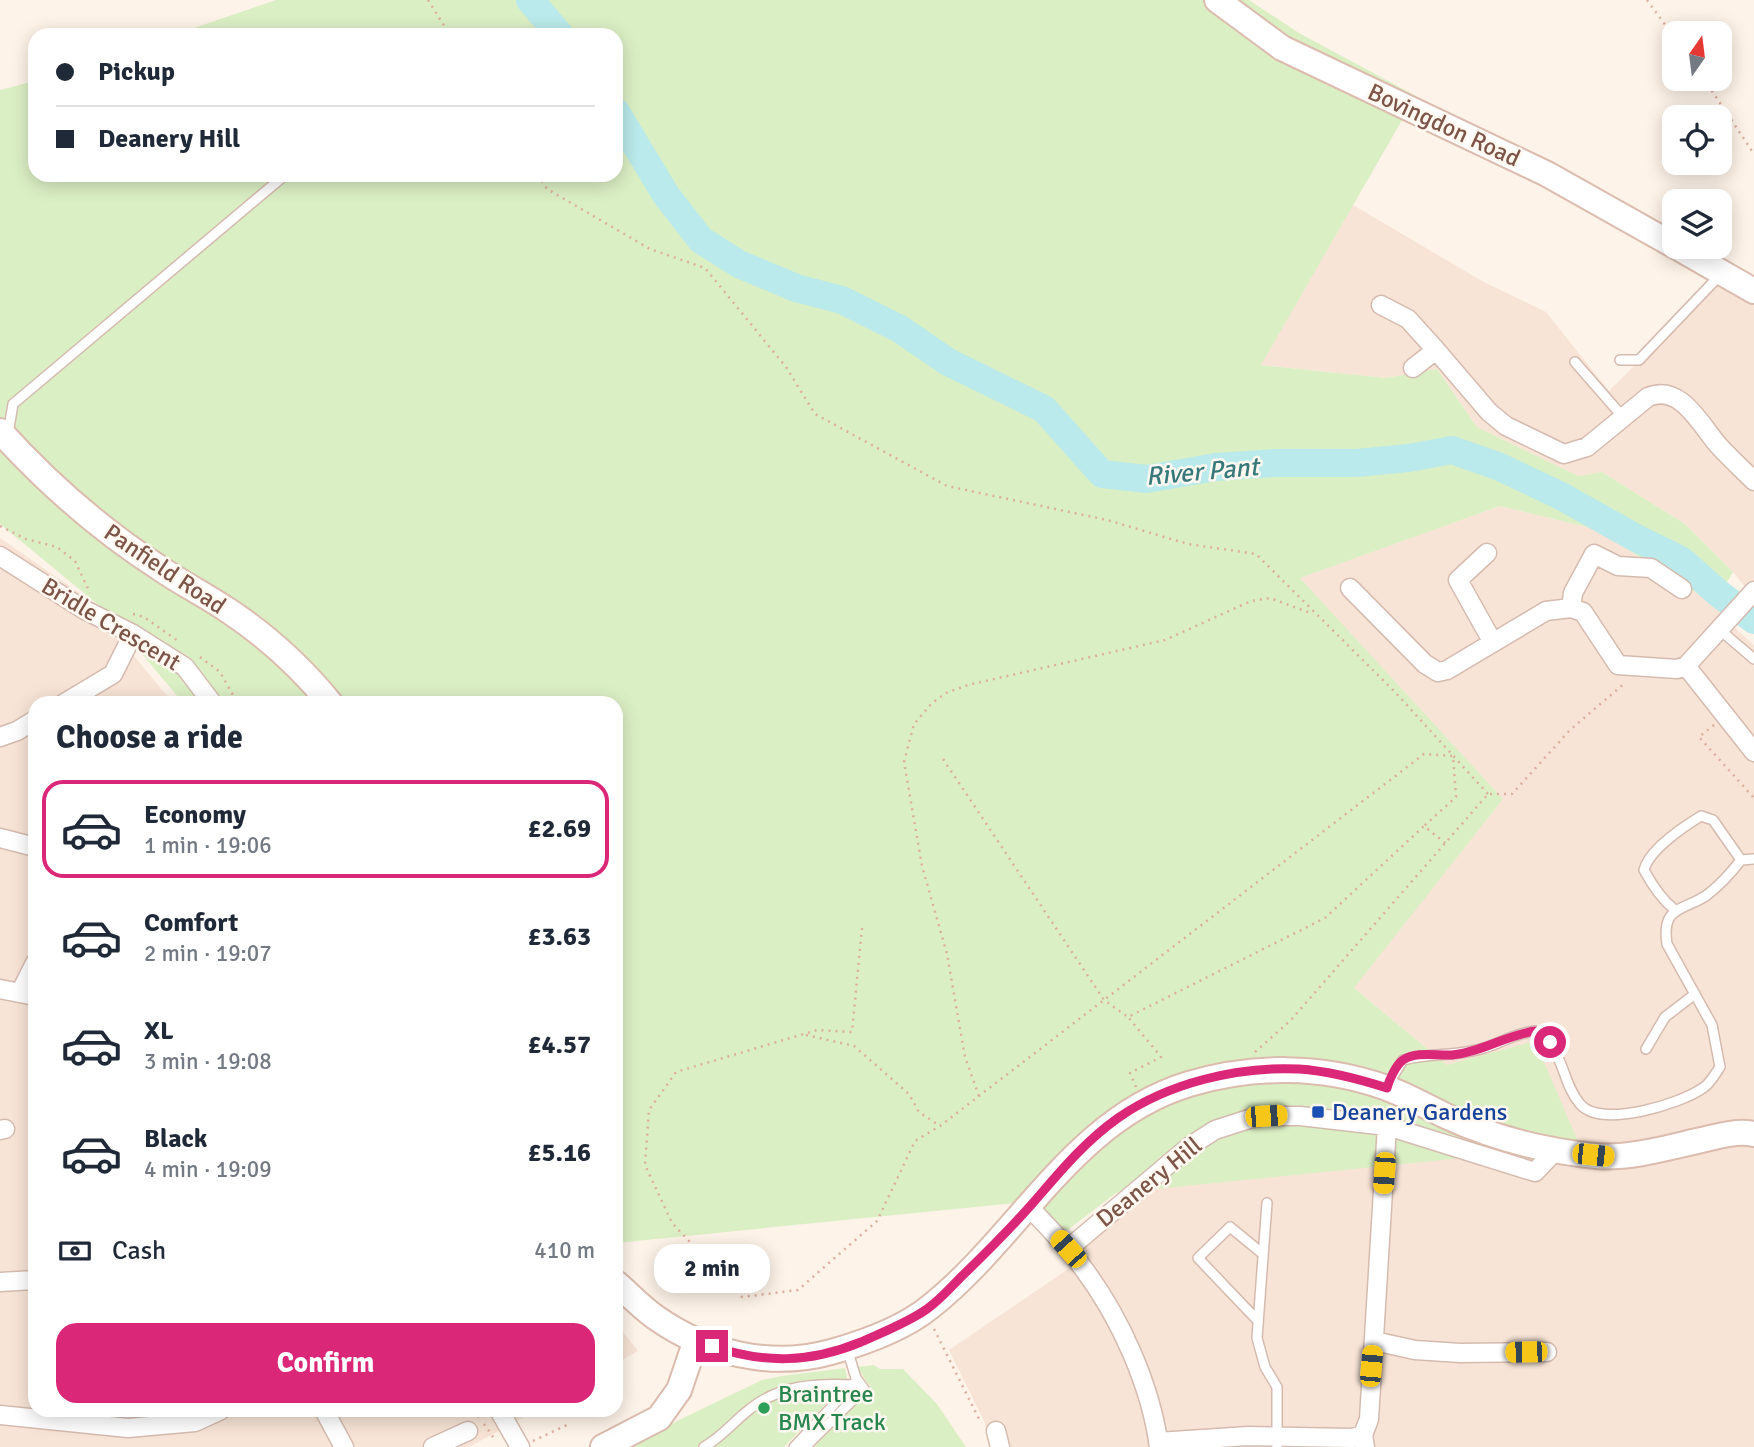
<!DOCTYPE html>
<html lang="en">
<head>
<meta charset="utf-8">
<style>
  :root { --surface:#fff; --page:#f6f6f7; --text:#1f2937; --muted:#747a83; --line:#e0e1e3; --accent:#db2777 }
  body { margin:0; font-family:Signika,sans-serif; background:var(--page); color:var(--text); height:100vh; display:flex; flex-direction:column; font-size:26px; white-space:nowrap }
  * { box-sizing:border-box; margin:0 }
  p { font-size:23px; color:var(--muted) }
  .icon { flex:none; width:38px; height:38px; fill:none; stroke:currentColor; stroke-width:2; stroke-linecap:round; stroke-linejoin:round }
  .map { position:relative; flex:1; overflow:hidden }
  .panel { position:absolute; left:28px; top:696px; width:595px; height:721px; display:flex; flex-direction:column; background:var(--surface); border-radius:21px; box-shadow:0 4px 18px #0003 }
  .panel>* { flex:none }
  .guide { position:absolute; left:28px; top:28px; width:595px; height:154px; border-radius:21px; box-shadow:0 4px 18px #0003; display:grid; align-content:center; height:154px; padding:0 28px; background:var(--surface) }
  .needle { width:46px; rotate:14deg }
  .buttons { position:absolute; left:1662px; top:21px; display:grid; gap:14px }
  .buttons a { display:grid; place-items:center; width:70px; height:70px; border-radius:14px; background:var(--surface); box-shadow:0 4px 18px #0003; font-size:35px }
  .end { position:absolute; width:32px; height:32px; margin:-16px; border:9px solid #db2777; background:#fff; box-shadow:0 0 0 4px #fff }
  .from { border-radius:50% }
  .bubble { position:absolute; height:49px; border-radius:21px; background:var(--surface); box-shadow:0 4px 18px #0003; font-size:23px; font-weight:700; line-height:49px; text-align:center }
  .car { position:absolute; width:21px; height:42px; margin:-21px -10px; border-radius:9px; box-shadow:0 0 5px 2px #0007; background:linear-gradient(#f5c518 24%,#345 0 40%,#f5c518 0 76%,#345 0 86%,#f5c518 0) }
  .guide b { display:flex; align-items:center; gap:24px; height:66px; font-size:26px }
  .guide b+b { border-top:2px solid var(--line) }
  .guide i { width:18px; height:18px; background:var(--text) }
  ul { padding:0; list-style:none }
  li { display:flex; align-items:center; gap:21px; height:98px; margin:0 14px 10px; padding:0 14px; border:4px solid transparent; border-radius:21px }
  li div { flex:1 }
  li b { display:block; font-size:26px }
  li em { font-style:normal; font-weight:700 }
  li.active { border-color:var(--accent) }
  li>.icon { width:63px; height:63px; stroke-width:1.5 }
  h2 { padding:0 28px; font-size:32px; line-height:84px }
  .pay { display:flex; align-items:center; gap:18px; height:77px; padding:0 28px; font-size:26px }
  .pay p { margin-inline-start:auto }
  .button { display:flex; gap:14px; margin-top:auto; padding:14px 28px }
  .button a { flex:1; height:80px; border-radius:21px; background:var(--accent); color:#fff; font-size:28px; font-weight:700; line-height:80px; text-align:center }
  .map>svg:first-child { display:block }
  .residential { fill:#f7e4d6 }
  .green { fill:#dbefc4 }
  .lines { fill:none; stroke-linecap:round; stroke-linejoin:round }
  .river { stroke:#baeaeb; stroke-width:28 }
  .lane-casing { stroke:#d5bbaf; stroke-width:12 }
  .street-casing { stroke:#d5bbaf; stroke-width:21 }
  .secondary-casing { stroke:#dbbcae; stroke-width:28 }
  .path { stroke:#ddaf9f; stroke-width:2.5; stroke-dasharray:2 5; stroke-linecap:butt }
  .lane { stroke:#fff; stroke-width:9 }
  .street { stroke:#fff; stroke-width:18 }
  .secondary { stroke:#fff; stroke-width:24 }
  .route { stroke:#db2777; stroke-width:9 }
  .transit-dot { fill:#1a4fb4; stroke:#fff8f1; stroke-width:2.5 }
  .leisure-dot { fill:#2e9e5b; stroke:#fff8f1; stroke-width:2.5 }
  .labels { text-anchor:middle; stroke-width:5; stroke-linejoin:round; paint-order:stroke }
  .street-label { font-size:24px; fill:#7d5448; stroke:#fff8f1 }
  .transit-label { font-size:24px; fill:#164399; stroke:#fff8f1; text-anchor:start }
  .leisure-label { font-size:24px; fill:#27864d; stroke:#fff8f1; text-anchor:start }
  .water-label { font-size:26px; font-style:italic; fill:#37797b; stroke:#fff8f1 }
</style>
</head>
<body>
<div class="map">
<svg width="1754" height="1447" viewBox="0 0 1754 1447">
  <rect width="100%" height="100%" fill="#fef3e8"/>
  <!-- residential -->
  <path class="residential" d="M1353,205L1482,281L1546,312L1609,391L1722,278L1754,301V598L1733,572L1685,524L1602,472L1578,476L1477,427L1437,369L1386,378L1260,365Z
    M1500,506L1595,529L1714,604L1728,622L1754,645V1447H991L985,1423L949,1350L1086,1257L1070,1238L1107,1205L1535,1042L1447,1065L1353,987L1503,799L1299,578Z
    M0,538L137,633L134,656L173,703L35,704V1410L535,1411L469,1447H0Z
    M616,1323L638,1351L616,1363Z"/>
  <!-- green -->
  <path class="green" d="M276,0H1249L1299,33L1416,96L1261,365L1386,378L1437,369L1477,427L1578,476L1602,472L1685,524L1733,572L1714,604L1595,529L1500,506L1300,578L1503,799L1354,988L1447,1065L1535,1041L1580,1146L1116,1193L1065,1232L1041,1206L1045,1200L616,1243V704L183,703L107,612L0,524V90L35,81V175H616V35H174Z
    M874,1365L880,1369H903L937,1404L966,1447H814L871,1388L857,1367Z
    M845,1368L848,1381L784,1447H630L679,1420L762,1380L782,1376Z"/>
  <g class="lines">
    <!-- river -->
    <path class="river" d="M530,0L560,35
      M616,112L666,195L701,240L739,264L796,288L842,300L900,329L948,362L1044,409L1102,474L1147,479L1216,467L1275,463H1356L1409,458L1452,450L1500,467L1561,496L1636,538L1681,560L1718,593L1754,620"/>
    <defs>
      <path id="lane" d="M1620,360H1639L1721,274
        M1575,362L1623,417
        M8,434L13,404L285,175
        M1720,630L1754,659
        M1741,860L1754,859
        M1646,1049L1665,1017L1695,994
        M1387,1086L1403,1060C1430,1052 1457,1057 1484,1048C1504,1042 1512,1034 1535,1031C1568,1055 1559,1078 1580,1104C1601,1129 1680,1104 1703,1088C1710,1084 1715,1074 1720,1067L1712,1025L1667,944C1661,905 1684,911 1707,895C1720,885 1731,873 1741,860L1713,820L1701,816C1683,827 1649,850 1644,870C1652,885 1661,899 1675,910
        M1267,1203L1257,1338L1265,1367L1277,1387V1447
        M1258,1321L1198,1258L1230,1227L1263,1254
        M704,1447C723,1436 733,1422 750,1409C779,1385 818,1383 854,1385
        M794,1447L854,1383
        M805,1447L864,1389L856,1378L847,1349"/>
      <path id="street" d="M1381,305L1408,319L1436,350
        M1413,368L1436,350L1489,412L1506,426L1564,454L1587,447L1648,397C1681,383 1701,426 1719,446C1730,458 1742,469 1754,481
        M1487,553L1458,580L1492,641
        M0,556L83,609L133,634L185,667L213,704
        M1350,588L1425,664L1438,672L1447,670L1546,611L1571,608L1583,612L1618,665L1677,669L1686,666L1754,591
        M1571,608L1573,593L1594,554L1618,566L1651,568L1682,589
        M1686,666L1754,752
        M63,704L113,674L133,634
        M0,737L17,731L35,720
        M0,838L35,847
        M0,989L35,996
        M21,991L35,963
        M0,1130L5,1129
        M1029,1207C1048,1227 1067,1246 1083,1268C1120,1317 1151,1386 1159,1447
        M1068,1249L1190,1146L1215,1130L1249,1119L1266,1116H1300L1387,1126L1535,1172L1554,1152
        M0,1282L35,1280
        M1374,1341L1415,1350L1460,1353L1547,1352
        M324,1410L344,1447
        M499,1410L520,1447
        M0,1415L128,1428L195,1422L221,1410
        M996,1431L1000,1447
        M1158,1442L1248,1436L1352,1438L1363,1435
        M433,1447L468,1431
        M1365,1447L1363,1435L1369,1419L1387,1126"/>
      <path id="secondary" d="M1217,0L1282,48L1547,174L1675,246
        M1677,247L1754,291
        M0,431C47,483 102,531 161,569C183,584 207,596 229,611C268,637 301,667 331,704
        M616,1283C629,1294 641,1307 655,1317C706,1353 770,1369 831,1352C863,1343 903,1329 930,1307C1020,1236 1073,1119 1189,1084C1253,1065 1321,1065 1384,1087C1407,1095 1427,1107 1448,1117C1496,1139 1545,1151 1596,1156C1627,1159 1667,1148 1697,1141C1716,1137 1735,1130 1754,1134
        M603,1447L659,1418L679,1390L696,1340"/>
    </defs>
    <!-- lane casing -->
    <use href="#lane" class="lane-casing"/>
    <!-- street casing -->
    <use href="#street" class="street-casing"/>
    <!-- secondary casing -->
    <use href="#secondary" class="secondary-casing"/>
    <!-- path -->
    <path class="path" d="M428,0L450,35
      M1647,0L1675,38
      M1704,79L1754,154
      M538,175L547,189L650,249L705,268L786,367L815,414L947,486L1107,520L1188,544L1256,554L1395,692L1488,794
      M0,526L26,539L57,547L75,561L90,593
      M133,614L144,617L178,641
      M200,657L220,672L238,704
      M1714,725L1699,737L1754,798
      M943,759L1104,1000L1128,1017
      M862,928L852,1032L817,1030L676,1072L649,1110L645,1165L672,1223L742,1297L798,1290L877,1221L915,1141L940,1126L1424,754L1453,756L1456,797L1424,826
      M806,1035L854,1046L909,1094L919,1112L940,1126
      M1255,1052L1291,1020L1488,794H1512L1570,730L1626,682
      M1136,1087L1130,1073L1161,1057L1128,1017L1325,918L1424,826L1445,843
      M979,1096L965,1057L947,954L922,866L904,762L914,724L932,703L946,693L968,685L1165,640L1251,601L1270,598L1313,614
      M934,1329L981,1423
      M474,1410L480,1419
      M484,1424L496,1441
      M533,1441L569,1424"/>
    <!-- lane -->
    <use href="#lane" class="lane"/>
    <!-- street -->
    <use href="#street" class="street"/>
    <!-- secondary -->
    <use href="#secondary" class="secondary"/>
  </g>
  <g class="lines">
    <!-- route -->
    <path class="route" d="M712,1346C764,1364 810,1363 861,1342C883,1332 907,1323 927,1309C940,1300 951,1287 962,1276C986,1253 1010,1229 1032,1204C1059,1173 1084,1142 1118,1118C1168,1083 1238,1066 1299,1069C1329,1071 1359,1079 1387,1088C1389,1080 1396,1065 1403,1060C1417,1051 1436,1056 1452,1055C1482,1052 1506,1035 1535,1031L1550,1042"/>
  </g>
  <!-- markers -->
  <rect class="transit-dot" x="1311" y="1105" width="14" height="14" rx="3.5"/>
  <circle class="leisure-dot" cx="764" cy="1408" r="7"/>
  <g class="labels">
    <!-- street labels -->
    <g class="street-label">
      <text transform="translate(1444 125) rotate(25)" y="8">Bovingdon Road</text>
      <text transform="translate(165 569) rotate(34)" y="8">Panfield Road</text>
      <text transform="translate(111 624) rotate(31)" y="8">Bridle Crescent</text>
      <text transform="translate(1149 1182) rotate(-39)" y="8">Deanery Hill</text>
    </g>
    <!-- transit labels -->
    <g class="transit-label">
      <text x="1332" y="1120">Deanery Gardens</text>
    </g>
    <!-- leisure labels -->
    <g class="leisure-label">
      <text x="778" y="1402">Braintree<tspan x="778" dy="28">BMX Track</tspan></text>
    </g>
    <!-- water labels -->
    <g class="water-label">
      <text transform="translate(1202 471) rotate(-5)" y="9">River Pant</text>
    </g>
  </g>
</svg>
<div class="buttons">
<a><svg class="needle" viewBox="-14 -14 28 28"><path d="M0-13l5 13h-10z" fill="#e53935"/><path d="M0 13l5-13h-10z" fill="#747a83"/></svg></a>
<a><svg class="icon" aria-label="locate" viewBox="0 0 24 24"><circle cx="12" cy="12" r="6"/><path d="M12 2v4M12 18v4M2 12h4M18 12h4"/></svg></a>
<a><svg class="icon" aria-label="layers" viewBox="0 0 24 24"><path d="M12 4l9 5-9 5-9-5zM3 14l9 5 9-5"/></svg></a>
</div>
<i class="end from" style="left:1550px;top:1042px"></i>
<i class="end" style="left:712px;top:1346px"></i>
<div class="bubble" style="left:654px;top:1244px;width:116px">2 min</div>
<i class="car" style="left:1266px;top:1116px;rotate:86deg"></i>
<i class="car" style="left:1593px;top:1155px;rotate:96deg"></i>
<i class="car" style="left:1384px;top:1173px;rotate:184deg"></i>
<i class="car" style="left:1068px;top:1249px;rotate:318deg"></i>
<i class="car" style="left:1526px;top:1352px;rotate:269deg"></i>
<i class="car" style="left:1371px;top:1366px;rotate:5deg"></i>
<div class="guide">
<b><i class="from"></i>Pickup</b>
<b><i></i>Deanery Hill</b>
</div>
<section class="panel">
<h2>Choose a ride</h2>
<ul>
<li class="active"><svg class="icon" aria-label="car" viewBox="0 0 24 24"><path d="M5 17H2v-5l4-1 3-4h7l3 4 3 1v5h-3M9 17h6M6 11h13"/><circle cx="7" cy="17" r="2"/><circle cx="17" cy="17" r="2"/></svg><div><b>Economy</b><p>1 min · 19:06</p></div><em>£2.69</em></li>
<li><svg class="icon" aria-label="car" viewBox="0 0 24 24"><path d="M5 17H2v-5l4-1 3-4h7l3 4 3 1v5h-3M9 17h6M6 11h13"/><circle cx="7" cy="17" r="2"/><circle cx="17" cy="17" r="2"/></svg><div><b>Comfort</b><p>2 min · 19:07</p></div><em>£3.63</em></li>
<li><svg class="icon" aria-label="car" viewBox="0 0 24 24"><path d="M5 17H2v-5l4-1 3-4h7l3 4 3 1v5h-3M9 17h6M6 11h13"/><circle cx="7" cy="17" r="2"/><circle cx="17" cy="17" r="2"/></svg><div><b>XL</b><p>3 min · 19:08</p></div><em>£4.57</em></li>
<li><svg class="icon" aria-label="car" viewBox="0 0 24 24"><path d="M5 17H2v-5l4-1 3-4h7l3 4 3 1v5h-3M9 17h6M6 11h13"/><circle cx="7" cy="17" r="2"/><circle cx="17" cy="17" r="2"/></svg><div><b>Black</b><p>4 min · 19:09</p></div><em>£5.16</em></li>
</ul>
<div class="pay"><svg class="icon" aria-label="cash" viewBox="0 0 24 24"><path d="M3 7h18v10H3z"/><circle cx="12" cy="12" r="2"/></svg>Cash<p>410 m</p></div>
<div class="button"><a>Confirm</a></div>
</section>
</div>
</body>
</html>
